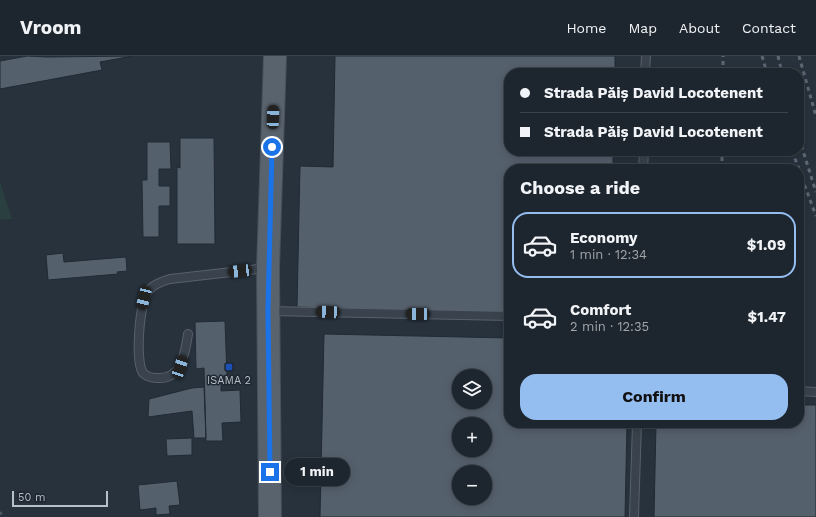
<!DOCTYPE html>
<html lang="en">
<head>
<meta charset="utf-8">
<style>
  :root { --surface:#1d262e; --page:#2a323a; --text:#f1f3f6; --muted:#a0a5aa; --line:#3b434a; --accent:#94bdf0 }
  body { margin:0; font-family:"Work Sans",sans-serif; background:var(--page); color:var(--text); height:100vh; display:flex; flex-direction:column; font-size:15px; white-space:nowrap }
  * { box-sizing:border-box; margin:0 }
  p { font-size:13px; color:var(--muted) }
  .icon { flex:none; width:22px; height:22px; fill:none; stroke:currentColor; stroke-width:2; stroke-linecap:round; stroke-linejoin:round }
  .map { position:relative; flex:1; overflow:hidden }
  .side { position:absolute; left:504px; top:108px; width:300px; height:264px; display:flex; flex-direction:column; background:var(--surface); border-radius:16px; box-shadow:0 2px 10px #0003,0 0 0 1px var(--line) }
  .side>* { flex:none }
  .banner { position:absolute; left:504px; top:12px; width:300px; height:88px; border-radius:16px; box-shadow:0 2px 10px #0003,0 0 0 1px var(--line); display:grid; align-content:center; height:88px; padding:0 16px; background:var(--surface) }
  .buttons { position:absolute; left:452px; top:313px; display:grid; gap:8px }
  .buttons a { display:grid; place-items:center; width:40px; height:40px; border-radius:50%; background:var(--surface); box-shadow:0 2px 10px #0003,0 0 0 1px var(--line); font-size:20px }
  .scale { position:absolute; left:12px; bottom:10px; width:96px; box-sizing:border-box; padding-left:4px; border:2px solid #b7bfc8; border-top:0; font-size:11px; line-height:14px; white-space:nowrap; color:#b7bfc8; -webkit-text-stroke:3px #1f2832; paint-order:stroke }
  .end { position:absolute; width:18px; height:18px; margin:-9px; border:5px solid #1a73e8; background:#fff; box-shadow:0 0 0 2px #fff }
  .from { border-radius:50% }
  .bubble { position:absolute; height:28px; border-radius:14px; background:var(--surface); box-shadow:0 2px 10px #0003,0 0 0 1px var(--line); font-size:13px; font-weight:700; line-height:28px; text-align:center }
  .car { position:absolute; width:12px; height:24px; margin:-12px -6px; border-radius:5px; box-shadow:0 0 3px 1px #0007; background:linear-gradient(#222 24%,#8ab4d8 0 40%,#222 0 76%,#8ab4d8 0 86%,#222 0) }
  .banner b { display:flex; align-items:center; gap:14px; height:38px; font-size:15px }
  .banner b+b { border-top:1px solid var(--line) }
  .banner i { width:10px; height:10px; background:var(--text) }
  ul { padding:0; list-style:none }
  li { display:flex; align-items:center; gap:12px; height:66px; margin:0 8px 6px; padding:0 8px; border:2px solid transparent; border-radius:16px }
  li div { flex:1 }
  li b { display:block; font-size:15px }
  li em { font-style:normal; font-weight:700 }
  li.on { border-color:var(--accent) }
  li>.icon { width:36px; height:36px; stroke-width:1.5 }
  h2 { padding:0 16px; font-size:18px; line-height:48px }
  .button { display:flex; gap:8px; margin-top:auto; padding:8px 16px }
  .button a { flex:1; height:46px; border-radius:16px; background:var(--accent); color:#111; font-size:16px; font-weight:700; line-height:46px; text-align:center }
  header { display:flex; align-items:center; gap:24px; box-sizing:border-box; height:56px; padding:0 20px; background:var(--surface); border-bottom:1px solid var(--line) }
  header strong { font-size:19px }
  nav { display:flex; gap:22px; margin-inline-start:auto; font-size:14px }
  .map>svg:first-child { display:block }
  .green { fill:#2a3f3f }
  .building { fill:#55606d; stroke:#212a34; fill-rule:evenodd }
  .lines { fill:none; stroke-linecap:round; stroke-linejoin:round }
  .lane-casing { stroke:#58616b; stroke-width:10 }
  .primary-casing { stroke:#474f59; stroke-width:24 }
  .path { stroke:#495c5d; stroke-width:2.5; stroke-dasharray:3 3; stroke-linecap:butt }
  .lane { stroke:#3a434d; stroke-width:8 }
  .primary { stroke:#59636d; stroke-width:22 }
  .rail { stroke:#5d6874; stroke-width:3; stroke-dasharray:4 4; stroke-linecap:butt }
  .route { stroke:#1a73e8; stroke-width:5 }
  .transit-dot { fill:#1a4fb4; stroke:#1f2832; stroke-width:1.5 }
  .labels { text-anchor:middle; stroke-width:3; stroke-linejoin:round; paint-order:stroke }
  .poi-label { font-size:11px; fill:#b7bfc8; stroke:#1f2832 }
</style>
</head>
<body>
<header>
<strong>Vroom</strong>
<nav><a>Home</a><a>Map</a><a>About</a><a>Contact</a></nav>
</header>
<div class="map">
<svg width="816" height="461" viewBox="0 0 816 461">
  <rect width="100%" height="100%" fill="#27323d"/>
  <!-- green -->
  <path class="green" d="M0,126L12,163L0,164Z"/>
  <!-- building -->
  <path class="building" d="M27,0L47,1L133,0L100,6L102,14L0,33V5Z
    M335,0H615V17H509V95H613V113H509V257L297,251L300,110L333,111Z
    M180,82H214L215,188H177V111L180,112Z
    M147,86H170L171,113H159V130H170V150H159V181H143L142,124H147Z
    M63,197L64,206L126,201L127,215L117,216L118,218L48,224L46,199Z
    M225,265L227,320H221V335L240,334L241,366L222,367L223,385H206L204,312L196,313L195,266Z
    M324,278L509,282V367H627L625,461H320ZM459,320H485V346H459ZM459,368H485V394H459ZM459,416H485V442H459Z
    M204,331L206,382H194L192,355L148,361L149,343L192,332Z
    M799,349H816V461H654L656,367H799Z
    M192,382V399L167,400L166,383Z
    M177,425L180,449L169,450L170,458L156,459V452L140,454L138,429Z"/>
  <g class="lines">
    <defs>
      <path id="lane" d="M645,17L646,0
        M643,113L644,95
        M269,255L509,260
        M188,278C185,297 182,324 157,322C152,322 147,321 143,317C135,306 139,245 149,234C154,228 163,225 170,223L267,212
        M799,335L816,336
        M634,461L637,367"/>
      <path id="primary" d="M270,461L268,212L275,0"/>
    </defs>
    <!-- lane casing -->
    <use href="#lane" class="lane-casing"/>
    <!-- primary casing -->
    <use href="#primary" class="primary-casing"/>
    <!-- path -->
    <path class="path" d="M0,456L3,461"/>
    <!-- lane -->
    <use href="#lane" class="lane"/>
    <!-- primary -->
    <use href="#primary" class="primary"/>
    <!-- rail -->
    <path class="rail" d="M762,0L767,17
      M778,0L782,17
      M799,0L816,60
      M723,17V0
      M799,82L816,136
      M792,95L799,113
      M722,113V95
      M799,114L816,160"/>
  </g>
  <g class="lines">
    <!-- route -->
    <path class="route" d="M270,416L268,254L272,91"/>
  </g>
  <!-- markers -->
  <rect class="transit-dot" x="225" y="307" width="8" height="8" rx="2"/>
  <g class="labels">
    <!-- poi labels -->
    <g class="poi-label">
      <text x="229" y="328">ISAMA 2</text>
    </g>
  </g>
</svg>
<div class="buttons">
<a><svg class="icon" aria-label="layers" viewBox="0 0 24 24"><path d="M12 4l9 5-9 5-9-5zM3 14l9 5 9-5"/></svg></a>
<a>+</a>
<a>−</a>
</div>
<div class="scale">50 m</div>
<i class="end from" style="left:272px;top:91px"></i>
<i class="end" style="left:270px;top:416px"></i>
<div class="bubble" style="left:284px;top:402px;width:66px">1 min</div>
<i class="car" style="left:273px;top:61px;rotate:2deg"></i>
<i class="car" style="left:240px;top:215px;rotate:264deg"></i>
<i class="car" style="left:144px;top:242px;rotate:194deg"></i>
<i class="car" style="left:328px;top:256px;rotate:272deg"></i>
<i class="car" style="left:418px;top:258px;rotate:271deg"></i>
<i class="car" style="left:180px;top:311px;rotate:18deg"></i>
<div class="banner">
<b><i class="from"></i>Strada Păiș David Locotenent</b>
<b><i></i>Strada Păiș David Locotenent</b>
</div>
<section class="side">
<h2>Choose a ride</h2>
<ul>
<li class="on"><svg class="icon" aria-label="car" viewBox="0 0 24 24"><path d="M5 17H2v-5l4-1 3-4h7l3 4 3 1v5h-3M9 17h6M6 11h13"/><circle cx="7" cy="17" r="2"/><circle cx="17" cy="17" r="2"/></svg><div><b>Economy</b><p>1 min · 12:34</p></div><em>$1.09</em></li>
<li><svg class="icon" aria-label="car" viewBox="0 0 24 24"><path d="M5 17H2v-5l4-1 3-4h7l3 4 3 1v5h-3M9 17h6M6 11h13"/><circle cx="7" cy="17" r="2"/><circle cx="17" cy="17" r="2"/></svg><div><b>Comfort</b><p>2 min · 12:35</p></div><em>$1.47</em></li>
</ul>
<div class="button"><a>Confirm</a></div>
</section>
</div>
</body>
</html>
